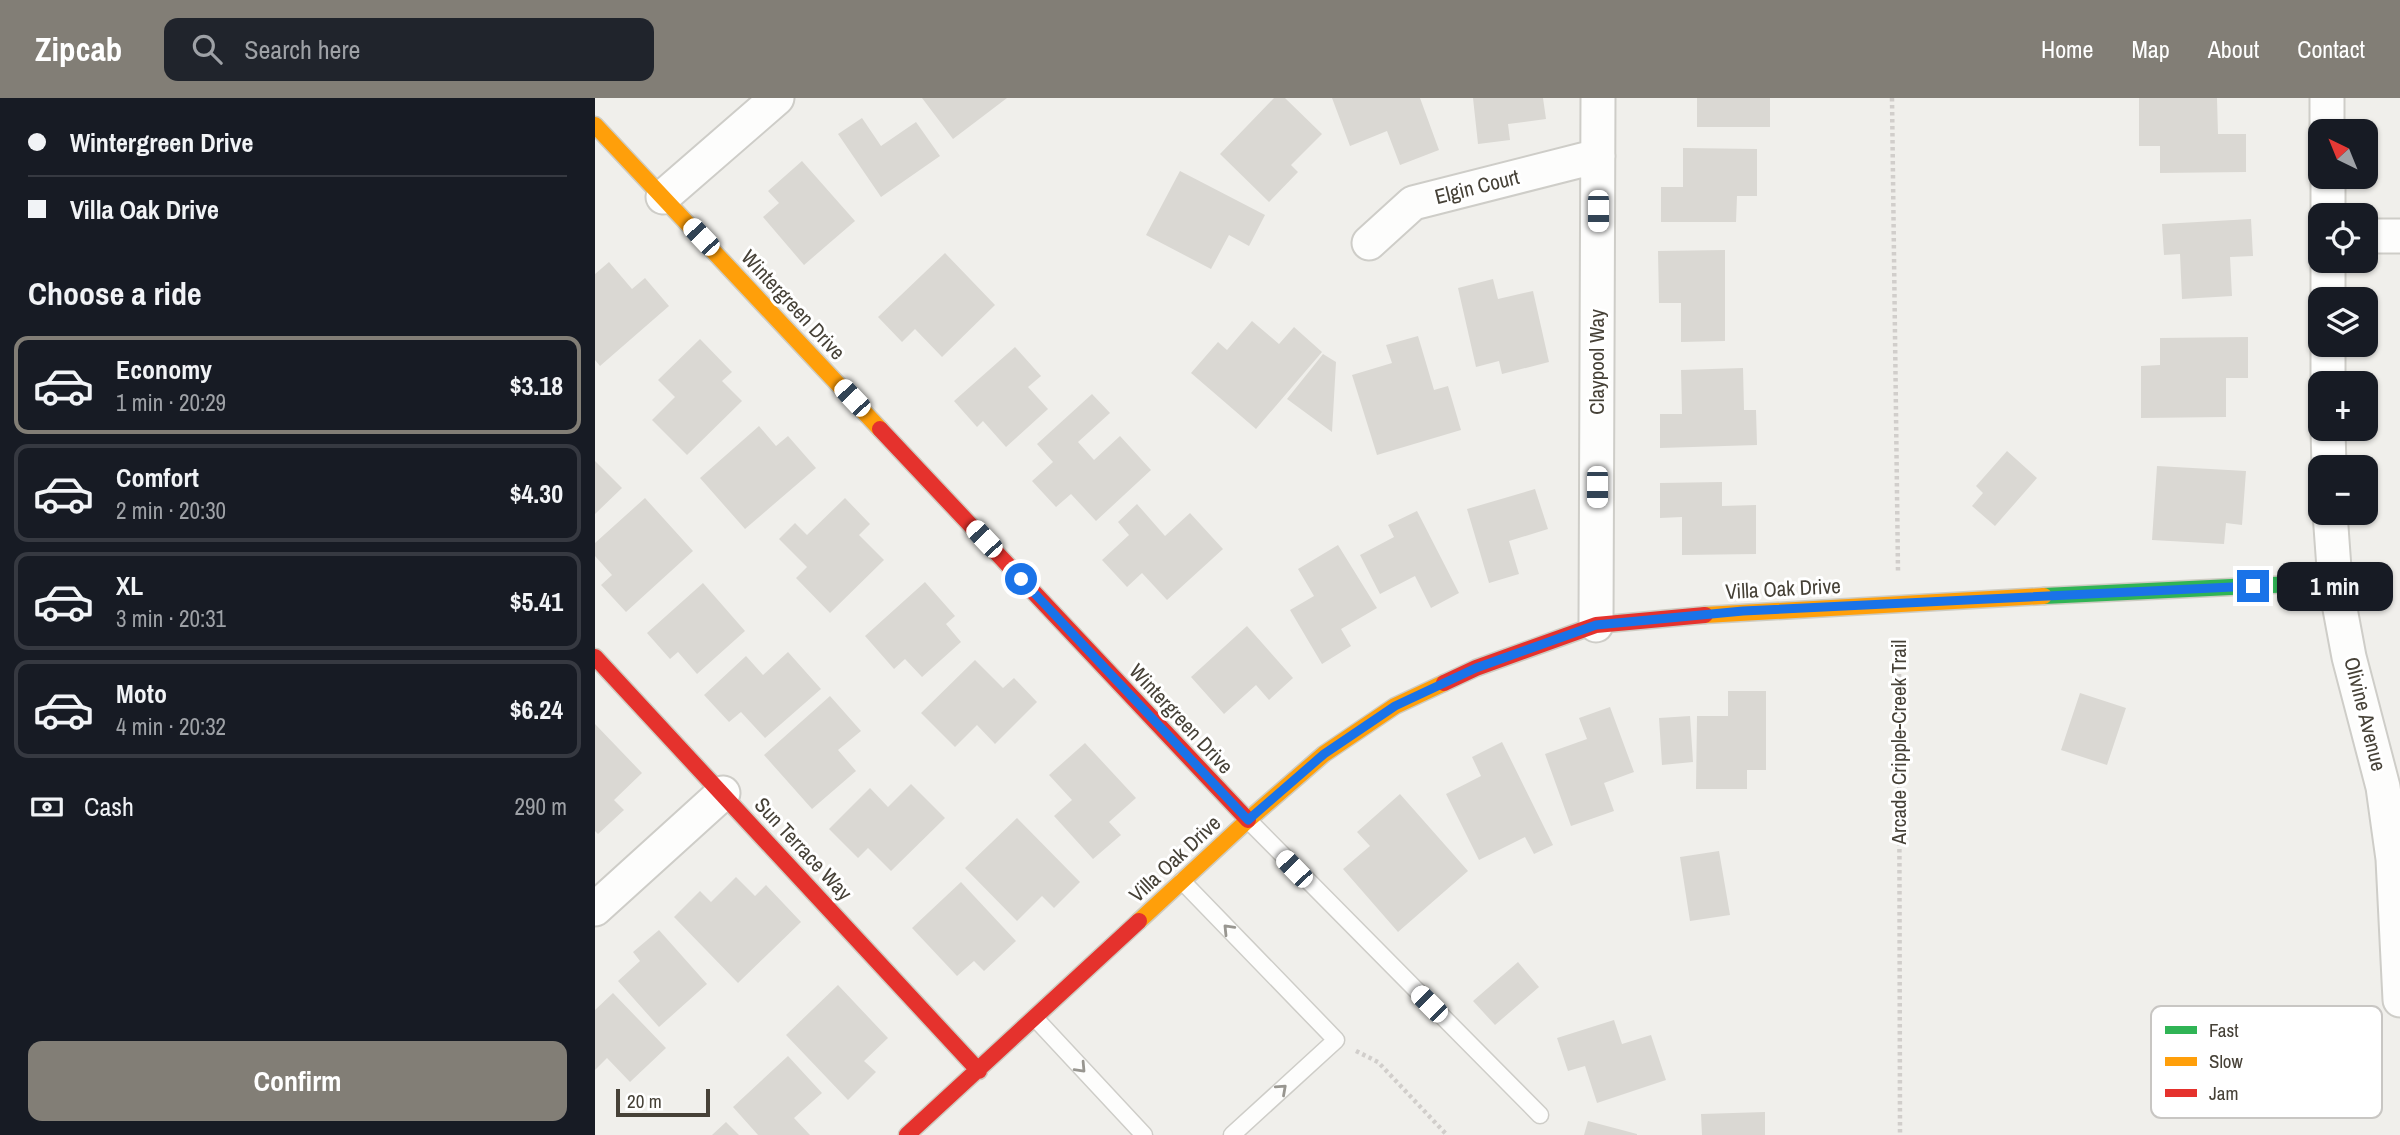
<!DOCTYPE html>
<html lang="en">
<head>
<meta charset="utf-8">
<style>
  :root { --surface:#171b24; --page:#20242c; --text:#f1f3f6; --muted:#9ea1a6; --line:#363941; --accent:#827e76 }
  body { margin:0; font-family:"Archivo Narrow",sans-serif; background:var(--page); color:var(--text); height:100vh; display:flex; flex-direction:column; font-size:26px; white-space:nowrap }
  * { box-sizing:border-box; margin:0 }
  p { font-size:23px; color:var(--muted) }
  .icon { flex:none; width:38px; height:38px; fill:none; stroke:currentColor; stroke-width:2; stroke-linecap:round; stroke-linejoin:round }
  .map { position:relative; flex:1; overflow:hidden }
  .drawer { display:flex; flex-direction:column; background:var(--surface); width:595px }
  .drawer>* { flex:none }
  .banner { display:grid; align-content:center; height:154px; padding:0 28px; background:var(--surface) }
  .needle { width:46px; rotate:317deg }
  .tools { position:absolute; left:1713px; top:21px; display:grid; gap:14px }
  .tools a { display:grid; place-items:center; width:70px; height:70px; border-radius:14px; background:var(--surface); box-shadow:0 2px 5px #0004; font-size:35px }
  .scale { position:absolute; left:21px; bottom:18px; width:94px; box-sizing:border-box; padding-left:7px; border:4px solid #464137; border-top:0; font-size:19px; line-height:24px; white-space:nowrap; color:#464137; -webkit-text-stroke:5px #fff; paint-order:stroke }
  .end { position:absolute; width:32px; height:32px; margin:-16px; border:9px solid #1a73e8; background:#fff; box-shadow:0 0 0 4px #fff }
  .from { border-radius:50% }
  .bubble { position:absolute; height:49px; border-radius:14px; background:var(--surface); box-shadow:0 2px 5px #0004; font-size:23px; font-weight:800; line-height:49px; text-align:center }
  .car { position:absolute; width:21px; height:42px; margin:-21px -10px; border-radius:9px; box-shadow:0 0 5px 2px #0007; background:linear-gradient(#fff 24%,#345 0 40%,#fff 0 76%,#345 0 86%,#fff 0) }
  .banner b { display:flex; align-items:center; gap:24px; height:66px; font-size:26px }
  .banner b+b { border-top:2px solid var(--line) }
  .banner i { width:18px; height:18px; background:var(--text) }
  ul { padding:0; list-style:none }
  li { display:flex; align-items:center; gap:21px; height:98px; margin:0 14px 10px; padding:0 14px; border:4px solid var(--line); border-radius:14px }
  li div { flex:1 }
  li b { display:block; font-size:26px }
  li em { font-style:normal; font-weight:800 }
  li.on { border-color:var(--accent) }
  li>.icon { width:63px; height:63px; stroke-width:1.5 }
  h2 { padding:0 28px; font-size:32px; line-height:84px }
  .pay { display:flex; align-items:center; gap:18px; height:77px; padding:0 28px; font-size:26px }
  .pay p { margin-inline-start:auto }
  .cta { display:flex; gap:14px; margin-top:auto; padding:14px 28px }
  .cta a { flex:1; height:80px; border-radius:14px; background:var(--accent); color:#fff; font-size:28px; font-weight:800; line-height:80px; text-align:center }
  header { display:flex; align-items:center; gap:42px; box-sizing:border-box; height:98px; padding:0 35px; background:var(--accent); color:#fff }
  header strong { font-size:33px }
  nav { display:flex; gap:38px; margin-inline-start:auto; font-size:24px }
  .search { width:490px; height:63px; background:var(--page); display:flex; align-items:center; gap:18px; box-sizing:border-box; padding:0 24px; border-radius:14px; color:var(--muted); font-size:26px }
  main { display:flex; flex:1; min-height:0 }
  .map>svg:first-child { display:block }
  .building { fill:#dad8d3 }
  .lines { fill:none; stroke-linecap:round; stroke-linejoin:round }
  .lane-casing { stroke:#cecdc8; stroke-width:19 }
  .street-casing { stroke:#cecdc8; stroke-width:37 }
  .fast-casing { stroke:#ceccc2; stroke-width:19 }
  .slow-casing { stroke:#ceccc2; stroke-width:19 }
  .jam-casing { stroke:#ceccc2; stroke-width:19 }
  .path { stroke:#d1cecb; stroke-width:4.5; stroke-dasharray:3.5 3.5; stroke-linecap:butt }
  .lane { stroke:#fdfdfc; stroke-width:16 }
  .street { stroke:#fdfdfc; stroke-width:33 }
  .fast { stroke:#30b455; stroke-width:16 }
  .slow { stroke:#ff9f0a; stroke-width:16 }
  .jam { stroke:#e5322d; stroke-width:16 }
  .oneway { stroke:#989690 }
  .route { stroke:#1a73e8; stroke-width:9 }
  .labels { text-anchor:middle; stroke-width:6; stroke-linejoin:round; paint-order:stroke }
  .street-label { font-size:21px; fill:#464137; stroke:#fff }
  .key { fill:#fff; stroke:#c8c6c3; stroke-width:2 }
  .key-label { font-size:19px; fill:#464137 }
</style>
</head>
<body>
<header>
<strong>Zipcab</strong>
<div class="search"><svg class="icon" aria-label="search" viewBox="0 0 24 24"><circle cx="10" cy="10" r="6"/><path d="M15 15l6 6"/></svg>Search here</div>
<nav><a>Home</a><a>Map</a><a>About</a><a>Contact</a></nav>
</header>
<main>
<section class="drawer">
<div class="banner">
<b><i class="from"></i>Wintergreen Drive</b>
<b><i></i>Villa Oak Drive</b>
</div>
<h2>Choose a ride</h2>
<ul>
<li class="on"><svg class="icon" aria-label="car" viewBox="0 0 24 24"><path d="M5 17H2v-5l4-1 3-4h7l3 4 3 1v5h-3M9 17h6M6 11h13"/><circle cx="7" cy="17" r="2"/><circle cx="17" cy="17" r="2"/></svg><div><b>Economy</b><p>1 min · 20:29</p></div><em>$3.18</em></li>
<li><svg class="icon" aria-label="car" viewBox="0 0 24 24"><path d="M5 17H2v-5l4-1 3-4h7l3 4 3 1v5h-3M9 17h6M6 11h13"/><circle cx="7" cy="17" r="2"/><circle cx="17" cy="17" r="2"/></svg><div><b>Comfort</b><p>2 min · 20:30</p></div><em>$4.30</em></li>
<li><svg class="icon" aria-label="car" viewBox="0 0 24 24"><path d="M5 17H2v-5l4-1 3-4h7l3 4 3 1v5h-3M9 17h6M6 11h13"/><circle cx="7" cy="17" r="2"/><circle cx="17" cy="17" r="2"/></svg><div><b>XL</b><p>3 min · 20:31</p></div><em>$5.41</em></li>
<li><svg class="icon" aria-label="car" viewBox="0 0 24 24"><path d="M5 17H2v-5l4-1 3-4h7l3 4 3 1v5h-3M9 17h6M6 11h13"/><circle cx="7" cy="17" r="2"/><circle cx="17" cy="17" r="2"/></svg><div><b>Moto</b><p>4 min · 20:32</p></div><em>$6.24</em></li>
</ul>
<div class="pay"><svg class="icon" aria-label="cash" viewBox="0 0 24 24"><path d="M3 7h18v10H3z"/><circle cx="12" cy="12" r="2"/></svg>Cash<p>290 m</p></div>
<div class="cta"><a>Confirm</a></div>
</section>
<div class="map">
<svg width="1805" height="1037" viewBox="0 0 1805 1037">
  <rect width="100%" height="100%" fill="#f0efeb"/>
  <!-- building -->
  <path class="building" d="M327,0H412L358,41Z
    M679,0H690L727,36L696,67L703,74L674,104L625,56Z
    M737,0H825L844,52L805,67L792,33L755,48Z
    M878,0H948L951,21L913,26L915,42L883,46Z
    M1102,0H1175V29H1102Z
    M1544,0H1622L1623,36H1651V74L1565,75V48H1544Z
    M267,20L286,48L321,24L345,58L286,99L243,36Z
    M1088,50L1162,51V98H1142L1141,124H1066V89H1088Z
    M207,63L260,123L209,167L168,119L184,105L173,93Z
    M585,73L670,117L654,148L634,137L616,171L551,137Z
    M1656,121L1658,158L1635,159L1637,198L1587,201L1585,156L1569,157L1567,126Z
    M1130,152V243L1086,244V205H1064L1063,153Z
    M350,155L400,207L347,259L320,231L307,244L283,219Z
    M14,164L37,191L50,180L74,208L5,268L0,262V176Z
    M898,181L903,201L938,193L954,264L907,276L904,263L881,269L863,190Z
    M657,223L684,246L699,229L727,254L661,331L596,275L623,244L632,252Z
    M823,238L839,292L853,288L866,332L782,357L757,277L797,265L791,247Z
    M1653,239V280H1631V319L1546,320V268L1565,267V240Z
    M105,241L137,274L127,283L147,303L92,357L57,322L80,299L63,282Z
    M420,249L446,278L433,289L453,311L411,349L388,323L382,329L359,303Z
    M728,256L741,264L737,334L692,301Z
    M1148,270L1149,312H1161L1162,347L1065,350V316H1087L1086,272Z
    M497,296L515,315L483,344L499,362L525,338L556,372L501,423L476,396L461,409L437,383L458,364L442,346Z
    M164,328L181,348L193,338L221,370L150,431L105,380Z
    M1412,353L1442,380L1400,428L1377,408L1388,395L1381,388Z
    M0,363L27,390L0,416Z
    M1562,368L1651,373L1647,427L1631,425L1629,446L1557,442Z
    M1127,384V408L1161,407V456L1087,457V419L1065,420V385Z
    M940,391L953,431L914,443L924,476L894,485L872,411Z
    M50,400L98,453L31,514L6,487L17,477L0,458V445Z
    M250,400L275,426L264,437L289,462L235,515L201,480L212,469L184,441L200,425L212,437Z
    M542,406L570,438L595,415L628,451L572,502L547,475L532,489L507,462L534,437L523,424Z
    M822,413L864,495L836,510L820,478L785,496L765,457L799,439L793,427Z
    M743,447L782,510L746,531L756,548L727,566L695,512L719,498L703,471Z
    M330,484L360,518L351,526L366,544L327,579L310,561L299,571L270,538Z
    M108,485L150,533L102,576L83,554L75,561L52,535Z
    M652,528L698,580L674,602L661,587L629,616L596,579Z
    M193,554L226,591L170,640L146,614L134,624L109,597L151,558L168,577Z
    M380,562L408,590L419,580L442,604L400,646L382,627L360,649L326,615Z
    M1133,593H1171V672H1152V691H1101L1102,618H1133Z
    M1485,595L1531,610L1512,667L1466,652Z
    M235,598L266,633L243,652L261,673L217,711L169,657Z
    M1015,609L1039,674L1009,685L1019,713L976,728L950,656L992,641L984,620Z
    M1095,618L1098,664L1067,667L1064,620Z
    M0,626L47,675L19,702L29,712L3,736L0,733Z
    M907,644L958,747L939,756L930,739L884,762L851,696L886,678L877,659Z
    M490,645L541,700L514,724L526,737L498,761L459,718L477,702L454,677Z
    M316,686L350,720L296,773L273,750L263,760L234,731L275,690L293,709Z
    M805,696L873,773L803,834L748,771L775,748L762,734Z
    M422,720L485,784L459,810L447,798L422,823L370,770Z
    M1124,753L1135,817L1095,823L1085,759Z
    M141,779L160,798L171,787L206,824L143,885L79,819L105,793L116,804Z
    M366,784L421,843L389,873L379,863L362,878L317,830Z
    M64,832L112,886L64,929L23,883L45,863L38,854Z
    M923,864L944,889L900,927L878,903Z
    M243,887L293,940L269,963L281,974L253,1002L191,937Z
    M18,895L71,950L35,984L12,960L0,972V912Z
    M1019,922L1027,946L1056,937L1071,982L1002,1005L990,968L973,973L962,940Z
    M193,958L227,995L199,1020L215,1037H163L138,1009Z
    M1170,1014V1037H1107L1106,1016Z
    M993,1023L1042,1036V1037H989Z
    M131,1024L144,1037H117Z"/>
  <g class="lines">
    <defs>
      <path id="lane" d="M653,722L945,1017
        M587,783L741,942L637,1037
        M440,920L549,1037"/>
      <path id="street" d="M1732,0V33
        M1733,79V117
        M68,99L182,0
        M1771,138H1805
        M774,145L818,105L1003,58
        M1733,163V201
        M1733,247V285
        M1733,331L1734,369
        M1735,415L1740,484L1754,559L1788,689L1798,761L1805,902
        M1001,527L1003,0
        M0,811L128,695"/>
      <path id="fast" d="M1449,498L1740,484"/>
      <path id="slow" d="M0,27L285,331
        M1110,517L1449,498
        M544,823L653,722L729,656L800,608L849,585"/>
      <path id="jam" d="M285,331L653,722
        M0,559L384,973
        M849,585L881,570L1001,527L1110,517
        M312,1037L544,823"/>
    </defs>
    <!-- lane casing -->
    <use href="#lane" class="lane-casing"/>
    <!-- street casing -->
    <use href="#street" class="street-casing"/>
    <!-- fast casing -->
    <use href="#fast" class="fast-casing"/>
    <!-- slow casing -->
    <use href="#slow" class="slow-casing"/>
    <!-- jam casing -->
    <use href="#jam" class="jam-casing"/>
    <!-- path -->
    <path class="path" d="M1297,0L1303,473
      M1304,541L1305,1037
      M761,953L783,964L852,1037"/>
    <!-- lane -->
    <use href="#lane" class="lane"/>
    <!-- street -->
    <use href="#street" class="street"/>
    <!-- fast -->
    <use href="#fast" class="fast"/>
    <!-- slow -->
    <use href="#slow" class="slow"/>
    <!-- jam -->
    <use href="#jam" class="jam"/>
  </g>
  <!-- one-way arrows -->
  <defs><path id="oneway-chevron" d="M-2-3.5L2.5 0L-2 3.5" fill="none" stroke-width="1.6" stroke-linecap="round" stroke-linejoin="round" transform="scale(1.75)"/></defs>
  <g class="oneway">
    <use href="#oneway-chevron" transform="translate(633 831) rotate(-134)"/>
    <use href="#oneway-chevron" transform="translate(486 970) rotate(47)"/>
    <use href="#oneway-chevron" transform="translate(687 991) rotate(-42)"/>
  </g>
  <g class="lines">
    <!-- route -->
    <path class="route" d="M426,481L653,722L729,656L800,608L881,570L1001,527L1148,513L1658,488"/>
  </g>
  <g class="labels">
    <!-- street labels -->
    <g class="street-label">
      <text transform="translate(882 89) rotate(-14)" y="7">Elgin Court</text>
      <text transform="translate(198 207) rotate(47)" y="7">Wintergreen Drive</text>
      <text transform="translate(1002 264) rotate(-90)" y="7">Claypool Way</text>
      <text transform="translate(1188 491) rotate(-3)" y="7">Villa Oak Drive</text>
      <text transform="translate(1770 616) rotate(76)" y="7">Olivine Avenue</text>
      <text transform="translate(586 621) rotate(47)" y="7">Wintergreen Drive</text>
      <text transform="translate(1304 644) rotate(-90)" y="7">Arcade Cripple-Creek Trail</text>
      <text transform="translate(208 751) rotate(47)" y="7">Sun Terrace Way</text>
      <text transform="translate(580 761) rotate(-43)" y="7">Villa Oak Drive</text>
    </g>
  </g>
  <!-- legend -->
  <rect x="1556" y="908" width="231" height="112" rx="10" class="key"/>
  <rect x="1570" y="928" width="32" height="8" fill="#30b455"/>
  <rect x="1570" y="959" width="32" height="9" fill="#ff9f0a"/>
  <rect x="1570" y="991" width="32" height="8" fill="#e5322d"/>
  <g class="key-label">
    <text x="1614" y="939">Fast</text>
    <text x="1614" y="970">Slow</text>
    <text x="1614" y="1002">Jam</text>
  </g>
</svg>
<div class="tools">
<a><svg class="needle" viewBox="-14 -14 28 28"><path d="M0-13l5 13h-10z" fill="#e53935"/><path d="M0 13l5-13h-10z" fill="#9ea1a6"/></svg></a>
<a><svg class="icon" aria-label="locate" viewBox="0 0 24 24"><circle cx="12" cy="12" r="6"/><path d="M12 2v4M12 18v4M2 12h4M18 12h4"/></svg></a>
<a><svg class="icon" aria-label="layers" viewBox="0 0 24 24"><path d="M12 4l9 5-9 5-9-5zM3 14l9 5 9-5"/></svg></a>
<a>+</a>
<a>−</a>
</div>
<div class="scale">20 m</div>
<i class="end from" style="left:426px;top:481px"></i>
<i class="end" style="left:1658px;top:488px"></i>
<div class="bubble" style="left:1682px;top:464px;width:116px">1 min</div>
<i class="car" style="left:1003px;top:113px;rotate:180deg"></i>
<i class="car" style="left:106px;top:139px;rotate:317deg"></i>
<i class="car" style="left:257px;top:300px;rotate:317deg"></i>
<i class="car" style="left:1002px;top:389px;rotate:180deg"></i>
<i class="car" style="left:389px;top:441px;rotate:317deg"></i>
<i class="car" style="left:699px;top:771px;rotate:316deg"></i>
<i class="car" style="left:834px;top:906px;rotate:315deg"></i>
</div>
</main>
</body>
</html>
